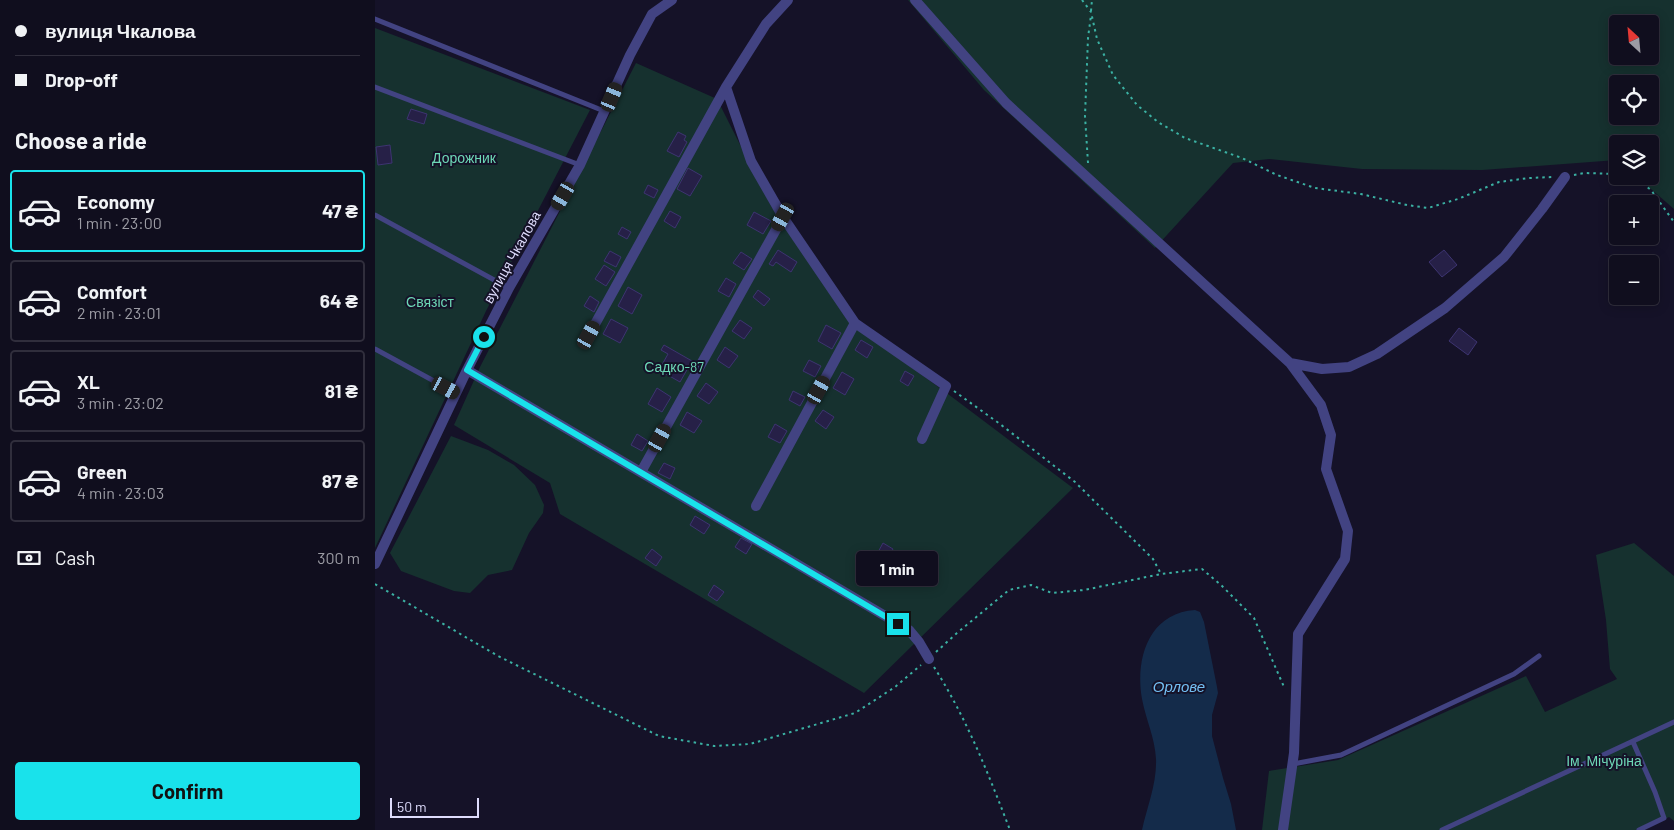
<!DOCTYPE html>
<html lang="en">
<head>
<meta charset="utf-8">
<style>
  :root { --surface:#100e1e; --page:#1e1c2b; --text:#f1f3f6; --muted:#9c9ca4; --line:#302e3c; --accent:#19e2eb }
  body { margin:0; font-family:Barlow,sans-serif; background:var(--page); color:var(--text); height:100vh; display:flex; flex-direction:column; font-size:19px; white-space:nowrap }
  * { box-sizing:border-box; margin:0 }
  p { font-size:16px; color:var(--muted) }
  .icon { flex:none; width:28px; height:28px; fill:none; stroke:currentColor; stroke-width:2; stroke-linecap:round; stroke-linejoin:round }
  .map { position:relative; flex:1; overflow:hidden }
  .details { display:flex; flex-direction:column; background:var(--surface); width:375px }
  .details>* { flex:none }
  .banner { display:grid; align-content:center; height:110px; padding:0 15px; background:var(--surface) }
  .needle { width:32px; rotate:334deg }
  .tools { position:absolute; left:1234px; top:15px; display:grid; gap:10px }
  .tools a { display:grid; place-items:center; width:50px; height:50px; border-radius:5px; background:var(--surface); box-shadow:0 2px 12px #0003,0 0 0 1px var(--line); font-size:25px }
  .scale { position:absolute; left:15px; bottom:12px; width:89px; box-sizing:border-box; padding-left:5px; border:2px solid #dedcfc; border-top:0; font-size:14px; line-height:18px; white-space:nowrap; color:#dedcfc; -webkit-text-stroke:4px #151228; paint-order:stroke }
  .end { position:absolute; width:22px; height:22px; margin:-11px; border:6px solid #19e2eb; background:#111; box-shadow:0 0 0 2px #111 }
  .from { border-radius:50% }
  .bubble { position:absolute; height:35px; border-radius:5px; background:var(--surface); box-shadow:0 2px 12px #0003,0 0 0 1px var(--line); font-size:16px; font-weight:700; line-height:35px; text-align:center }
  .car { position:absolute; width:15px; height:30px; margin:-15px -8px; border-radius:6px; box-shadow:0 0 4px 1px #0007; background:linear-gradient(#222 24%,#8ab4d8 0 40%,#222 0 76%,#8ab4d8 0 86%,#222 0) }
  .banner b { display:flex; align-items:center; gap:18px; height:48px; font-size:19px }
  .banner b+b { border-top:1px solid var(--line) }
  .banner i { width:12px; height:12px; background:var(--text) }
  ul { padding:0; list-style:none }
  li { display:flex; align-items:center; gap:15px; height:82px; margin:0 10px 8px; padding:0 5px; border:2px solid var(--line); border-radius:5px }
  li div { flex:1 }
  li b { display:block; font-size:19px }
  li em { font-style:normal; font-weight:700 }
  li.selected { border-color:var(--accent) }
  li>.icon { width:45px; height:45px; stroke-width:1.5 }
  h2 { padding:0 15px; font-size:22px; line-height:60px }
  .pay { display:flex; align-items:center; gap:12px; height:55px; padding:0 15px; font-size:19px }
  .pay p { margin-inline-start:auto }
  .action { display:flex; gap:10px; margin-top:auto; padding:10px 15px }
  .action a { flex:1; height:58px; border-radius:5px; background:var(--accent); color:#111; font-size:20px; font-weight:700; line-height:58px; text-align:center }
  main { display:flex; flex:1; min-height:0 }
  .map>svg:first-child { display:block }
  .green { fill:#16312f; fill-rule:evenodd }
  .water { fill:#142b4a }
  .building { fill:#262047; stroke:#3d3471 }
  .lines { fill:none; stroke-linecap:round; stroke-linejoin:round }
  .path { stroke:#3bb1a3; stroke-width:2; stroke-dasharray:2.5 4; stroke-linecap:butt }
  .service { stroke:#424382; stroke-width:5 }
  .minor { stroke:#424382; stroke-width:10 }
  .route { stroke:#19e2eb; stroke-width:6 }
  .labels { text-anchor:middle; stroke-width:4; stroke-linejoin:round; paint-order:stroke }
  .park-label { font-size:14px; fill:#6dd7b6; stroke:#151228 }
  .street-label { font-size:14px; fill:#dedcfc; stroke:#151228 }
  .water-label { font-size:15px; font-style:italic; fill:#73bff3; stroke:#151228 }
</style>
</head>
<body>
<main>
<section class="details">
<div class="banner">
<b><i class="from"></i>вулиця Чкалова</b>
<b><i></i>Drop-off</b>
</div>
<h2>Choose a ride</h2>
<ul>
<li class="selected"><svg class="icon" aria-label="car" viewBox="0 0 24 24"><path d="M5 17H2v-5l4-1 3-4h7l3 4 3 1v5h-3M9 17h6M6 11h13"/><circle cx="7" cy="17" r="2"/><circle cx="17" cy="17" r="2"/></svg><div><b>Economy</b><p>1 min · 23:00</p></div><em>47 ₴</em></li>
<li><svg class="icon" aria-label="car" viewBox="0 0 24 24"><path d="M5 17H2v-5l4-1 3-4h7l3 4 3 1v5h-3M9 17h6M6 11h13"/><circle cx="7" cy="17" r="2"/><circle cx="17" cy="17" r="2"/></svg><div><b>Comfort</b><p>2 min · 23:01</p></div><em>64 ₴</em></li>
<li><svg class="icon" aria-label="car" viewBox="0 0 24 24"><path d="M5 17H2v-5l4-1 3-4h7l3 4 3 1v5h-3M9 17h6M6 11h13"/><circle cx="7" cy="17" r="2"/><circle cx="17" cy="17" r="2"/></svg><div><b>XL</b><p>3 min · 23:02</p></div><em>81 ₴</em></li>
<li><svg class="icon" aria-label="car" viewBox="0 0 24 24"><path d="M5 17H2v-5l4-1 3-4h7l3 4 3 1v5h-3M9 17h6M6 11h13"/><circle cx="7" cy="17" r="2"/><circle cx="17" cy="17" r="2"/></svg><div><b>Green</b><p>4 min · 23:03</p></div><em>87 ₴</em></li>
</ul>
<div class="pay"><svg class="icon" aria-label="cash" viewBox="0 0 24 24"><path d="M3 7h18v10H3z"/><circle cx="12" cy="12" r="2"/></svg>Cash<p>300 m</p></div>
<div class="action"><a>Confirm</a></div>
</section>
<div class="map">
<svg width="1299" height="830" viewBox="0 0 1299 830">
  <rect width="100%" height="100%" fill="#151228"/>
  <!-- green -->
  <path class="green" d="M533,0H1299V209L1261,176H1275V144H1242V160L1107,170L987,169L894,159L858,163L780,248L609,90ZM1242,24H1275V56H1242ZM1242,84H1275V116H1242Z
    M0,28L215,110L111,311L0,548Z
    M261,63L342,99L396,206L475,323L573,394L698,488L489,693L185,514L175,483L79,425L105,367Z
    M76,436L113,450L139,465L160,485L169,505L168,513L154,533L137,570L113,575L95,593L79,591L26,571L15,553Z
    M1259,543L1299,576V821L1294,817L1268,830H887L894,771L963,760L1151,676L1170,712L1242,679L1235,669L1231,620L1221,555Z"/>
  <!-- water -->
  <path class="water" d="M820,610L825,612L829,622L842,687L843,693L837,715V736L848,778L856,804L861,830H767C772,807 782,783 781,759C780,738 771,720 767,699C760,660 773,613 820,610Z"/>
  <!-- building -->
  <path class="building" d="M36,109L52,114L49,124L32,119Z
    M303,132L311,136L309,140L312,142L304,157L292,151Z
    M15,145L17,163L3,165L1,147Z
    M313,168L327,176L315,196L302,189Z
    M273,185L283,190L279,198L269,193Z
    M295,211L306,217L300,228L289,221Z
    M379,212L396,221L388,234L372,225Z
    M247,227L256,232L252,239L243,234Z
    M403,250L422,262L416,272L401,262L398,266L394,264Z
    M1069,250L1082,265L1067,277L1054,262Z
    M235,251L246,257L241,267L229,261Z
    M366,252L377,259L369,270L358,263Z
    M229,265L240,272L231,286L220,279Z
    M351,278L361,284L354,297L343,291Z
    M253,287L267,295L257,314L243,306Z
    M383,290L395,299L389,306L378,297Z
    M215,296L224,302L219,312L209,306Z
    M236,319L253,328L245,343L228,334Z
    M365,320L377,328L369,339L357,331Z
    M451,325L466,333L457,349L443,341Z
    M1084,328L1102,342L1093,355L1074,341Z
    M486,340L498,347L492,358L480,350Z
    M289,345L317,361L305,382L284,370L293,354L286,350Z
    M350,347L363,356L354,368L342,360Z
    M434,360L446,366L440,377L428,371Z
    M530,371L539,376L533,386L525,381Z
    M467,372L479,379L470,395L458,388Z
    M331,383L343,392L334,404L322,396Z
    M282,388L296,397L287,412L273,404Z
    M418,391L430,397L425,406L414,400Z
    M448,410L459,417L451,429L440,421Z
    M312,412L327,421L319,433L305,425Z
    M400,424L412,431L405,443L393,437Z
    M262,434L273,441L267,451L256,445Z
    M289,463L300,468L295,479L283,473Z
    M320,516L335,525L329,534L315,525Z
    M366,538L377,544L371,554L360,547Z
    M508,543L518,549L512,559L502,554Z
    M277,549L287,557L281,566L270,558Z
    M339,585L349,592L342,601L333,595Z"/>
  <g class="lines">
    <!-- path -->
    <path class="path" d="M707,0L716,12L722,39L738,75L762,105L783,122L810,138L867,158L902,175L940,188L986,194L1032,205L1053,208L1083,199L1124,182L1154,178L1177,177
      M716,11L717,0
      M713,163L710,116L713,38L716,15
      M1199,175L1209,173L1242,174
      M1257,176L1276,190L1299,222
      M579,391L625,424L700,482L778,559L786,574
      M0,584L123,656L284,736L339,746L375,744L480,713L520,687L546,665
      M561,652L582,633L634,590L656,585L677,593L709,590L786,574L827,569L846,585L879,618L909,687
      M559,667C592,719 613,773 635,830"/>
    <!-- service -->
    <path class="service" d="M0,19L229,111
      M0,87L205,165
      M0,215L134,288
      M0,349L81,393
      M1258,742L1280,792L1289,818L1264,830
      M918,764L966,755L1139,674L1164,656
      M1067,830L1299,722"/>
    <!-- minor -->
    <path class="minor" d="M540,0L631,103L915,363L946,405L956,435L951,469L973,531L970,559L923,634L919,753L908,830
      M480,323L571,386L547,439
      M214,335L351,87
      M915,363L947,369L974,367L1002,354L1070,308L1129,257L1167,209L1190,177
      M92,370L534,630L544,642L554,659
      M266,472L408,217L376,161L351,87L391,24L413,0
      M381,506L480,323L408,217
      M0,564L92,370L134,288L205,165L255,55L277,14L297,0"/>
  </g>
  <g class="lines">
    <!-- route -->
    <path class="route" d="M109,337L92,370L523,624"/>
  </g>
  <g class="labels">
    <!-- park labels -->
    <g class="park-label">
      <text x="89" y="163">Дорожник</text>
      <text x="55" y="307">Связіст</text>
      <text x="299" y="372">Садко-87</text>
      <text x="1229" y="766">Ім. Мічуріна</text>
    </g>
    <!-- street labels -->
    <g class="street-label">
      <text transform="translate(137 257) rotate(-61)" y="5">вулиця Чкалова</text>
    </g>
    <!-- water labels -->
    <g class="water-label">
      <text x="804" y="692">Орлове</text>
    </g>
  </g>
</svg>
<div class="tools">
<a><svg class="needle" viewBox="-14 -14 28 28"><path d="M0-13l5 13h-10z" fill="#e53935"/><path d="M0 13l5-13h-10z" fill="#9c9ca4"/></svg></a>
<a><svg class="icon" aria-label="locate" viewBox="0 0 24 24"><circle cx="12" cy="12" r="6"/><path d="M12 2v4M12 18v4M2 12h4M18 12h4"/></svg></a>
<a><svg class="icon" aria-label="layers" viewBox="0 0 24 24"><path d="M12 4l9 5-9 5-9-5zM3 14l9 5 9-5"/></svg></a>
<a>+</a>
<a>−</a>
</div>
<div class="scale">50 m</div>
<i class="end from" style="left:109px;top:337px"></i>
<i class="end" style="left:523px;top:624px"></i>
<div class="bubble" style="left:481px;top:551px;width:82px">1 min</div>
<i class="car" style="left:237px;top:97px;rotate:23deg"></i>
<i class="car" style="left:188px;top:196px;rotate:210deg"></i>
<i class="car" style="left:408px;top:217px;rotate:209deg"></i>
<i class="car" style="left:214px;top:335px;rotate:29deg"></i>
<i class="car" style="left:71px;top:388px;rotate:118deg"></i>
<i class="car" style="left:444px;top:390px;rotate:29deg"></i>
<i class="car" style="left:285px;top:438px;rotate:29deg"></i>
</div>
</main>
</body>
</html>
